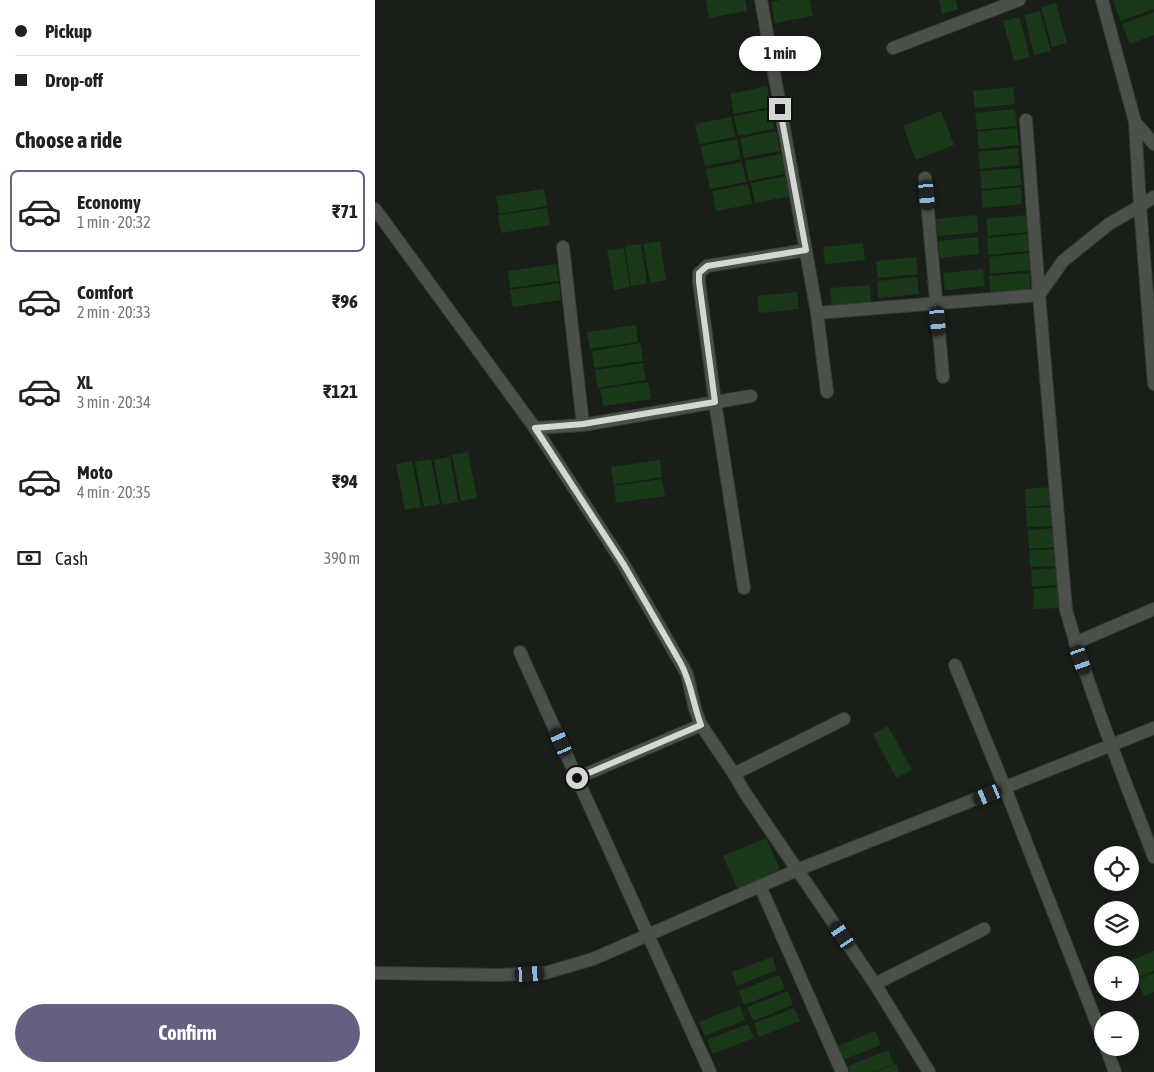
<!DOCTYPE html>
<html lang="en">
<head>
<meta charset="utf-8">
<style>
  :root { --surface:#fff; --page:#f2f2f2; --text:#202124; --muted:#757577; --line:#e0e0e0; --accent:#655f82 }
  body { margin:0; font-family:"Asap Condensed",sans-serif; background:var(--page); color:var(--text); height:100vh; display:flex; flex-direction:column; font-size:19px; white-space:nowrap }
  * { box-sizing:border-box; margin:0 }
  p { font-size:16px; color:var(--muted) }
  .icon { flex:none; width:28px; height:28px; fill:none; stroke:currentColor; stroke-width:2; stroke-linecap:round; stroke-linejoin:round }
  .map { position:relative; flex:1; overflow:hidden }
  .sheet { display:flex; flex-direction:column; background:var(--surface); width:375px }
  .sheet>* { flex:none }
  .banner { display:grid; align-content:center; height:110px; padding:0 15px; background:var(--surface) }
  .controls { position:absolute; left:719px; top:846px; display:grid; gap:10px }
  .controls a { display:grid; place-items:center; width:45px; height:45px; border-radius:50%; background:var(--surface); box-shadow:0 2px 8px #0003; font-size:25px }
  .end { position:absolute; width:22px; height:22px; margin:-11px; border:6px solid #d4d7d4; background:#111; box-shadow:0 0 0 2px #111 }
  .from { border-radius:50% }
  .bubble { position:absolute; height:35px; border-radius:18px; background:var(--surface); box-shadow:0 2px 8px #0003; font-size:16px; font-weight:700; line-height:35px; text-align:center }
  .car { position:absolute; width:15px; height:30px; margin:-15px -8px; border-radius:6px; box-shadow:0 0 4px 1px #0007; background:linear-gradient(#222 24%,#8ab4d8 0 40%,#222 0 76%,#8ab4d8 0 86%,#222 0) }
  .banner b { display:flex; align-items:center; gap:18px; height:48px; font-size:19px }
  .banner b+b { border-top:1px solid var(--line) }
  .banner i { width:12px; height:12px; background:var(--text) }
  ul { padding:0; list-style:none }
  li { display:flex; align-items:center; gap:15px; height:82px; margin:0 10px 8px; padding:0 5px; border:2px solid transparent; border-radius:8px }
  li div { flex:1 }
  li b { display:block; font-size:19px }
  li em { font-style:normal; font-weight:700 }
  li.current { border-color:var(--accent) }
  li>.icon { width:45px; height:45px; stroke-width:1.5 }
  h2 { padding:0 15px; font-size:22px; line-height:60px }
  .pay { display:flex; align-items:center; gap:12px; height:55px; padding:0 15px; font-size:19px }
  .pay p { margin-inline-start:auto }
  .action { display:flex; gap:10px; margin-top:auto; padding:10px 15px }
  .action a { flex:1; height:58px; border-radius:30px; background:var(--accent); color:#fff; font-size:20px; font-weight:700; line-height:58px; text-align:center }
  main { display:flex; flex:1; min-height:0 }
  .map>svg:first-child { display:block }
  .building { fill:#193919 }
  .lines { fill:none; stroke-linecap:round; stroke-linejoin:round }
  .minor-casing { stroke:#373a37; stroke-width:14 }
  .minor { stroke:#4b504b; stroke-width:12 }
  .route { stroke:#d4d7d4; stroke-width:6 }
</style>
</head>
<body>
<main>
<section class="sheet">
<div class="banner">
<b><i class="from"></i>Pickup</b>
<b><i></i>Drop-off</b>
</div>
<h2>Choose a ride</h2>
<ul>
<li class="current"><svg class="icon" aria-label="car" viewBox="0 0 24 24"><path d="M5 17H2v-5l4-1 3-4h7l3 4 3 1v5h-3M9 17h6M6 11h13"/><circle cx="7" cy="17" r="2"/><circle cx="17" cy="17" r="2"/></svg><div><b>Economy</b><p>1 min · 20:32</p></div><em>₹71</em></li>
<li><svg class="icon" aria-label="car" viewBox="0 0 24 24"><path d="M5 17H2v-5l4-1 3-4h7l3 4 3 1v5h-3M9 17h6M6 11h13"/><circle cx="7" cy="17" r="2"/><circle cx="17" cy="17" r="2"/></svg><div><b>Comfort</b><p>2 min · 20:33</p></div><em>₹96</em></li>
<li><svg class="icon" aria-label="car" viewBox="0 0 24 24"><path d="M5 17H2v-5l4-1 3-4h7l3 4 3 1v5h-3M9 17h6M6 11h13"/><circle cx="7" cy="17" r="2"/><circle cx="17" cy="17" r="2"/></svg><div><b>XL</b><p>3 min · 20:34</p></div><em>₹121</em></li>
<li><svg class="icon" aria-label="car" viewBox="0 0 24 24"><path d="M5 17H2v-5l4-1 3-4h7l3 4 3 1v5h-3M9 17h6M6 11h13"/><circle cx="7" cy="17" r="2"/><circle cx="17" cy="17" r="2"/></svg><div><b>Moto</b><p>4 min · 20:35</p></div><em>₹94</em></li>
</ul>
<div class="pay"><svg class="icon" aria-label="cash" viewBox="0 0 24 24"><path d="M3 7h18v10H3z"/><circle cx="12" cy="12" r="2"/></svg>Cash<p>390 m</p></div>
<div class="action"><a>Confirm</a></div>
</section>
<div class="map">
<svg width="779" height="1072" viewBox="0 0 779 1072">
  <rect width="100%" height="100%" fill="#191e19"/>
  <!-- building -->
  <path class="building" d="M331,0H370L372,11L334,18Z
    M406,0H435L438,16L400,23L396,2Z
    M564,0H581L583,9L567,14Z
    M741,0H779V9L746,21L738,1Z
    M681,3L692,43L677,47L666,7Z
    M665,11L676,51L659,55L649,15Z
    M779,12V35L755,44L747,24Z
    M644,17L655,57L639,61L628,21Z
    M392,86L396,107L359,114L355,94Z
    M638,87L640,104L600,108L598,91Z
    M395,109L399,129L363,136L359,116Z
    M640,109L642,126L602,130L600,113Z
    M566,111L579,145L541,160L528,126Z
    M356,117L360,137L324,144L320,124Z
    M642,128L644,145L604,149L602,132Z
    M401,131L405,151L369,158L365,138Z
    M362,139L366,159L330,166L326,146Z
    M643,148L644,165L605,169L603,152Z
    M406,154L410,174L374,181L370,161Z
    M367,162L371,182L335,189L331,169Z
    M645,168L647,185L607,189L605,171Z
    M412,176L416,196L380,203L376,183Z
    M373,184L377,204L341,211L337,191Z
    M646,187L647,204L608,208L606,191Z
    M169,189L172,206L124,214L121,196Z
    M172,208L175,225L126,233L123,215Z
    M602,215L603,232L563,236L561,219Z
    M651,215L653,232L613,236L611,219Z
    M652,234L654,251L613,255L612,238Z
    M603,237L604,254L565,258L563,241Z
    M285,241L291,280L275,283L268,244Z
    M488,243L490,260L450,264L448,247Z
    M266,244L272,283L256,286L250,246Z
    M249,248L255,287L239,290L232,250Z
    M654,253L655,270L615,274L614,257Z
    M541,257L543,274L503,278L501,261Z
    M181,264L184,281L135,288L133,271Z
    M608,269L610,286L570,290L568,273Z
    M654,273L656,290L616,294L614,276Z
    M542,277L544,294L503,298L502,281Z
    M184,283L186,300L138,307L135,290Z
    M495,285L496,302L457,306L455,288Z
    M422,292L424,309L384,313L382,296Z
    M261,325L263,342L215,349L212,332Z
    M265,343L268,361L219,368L217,351Z
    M268,363L271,380L223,388L220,370Z
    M273,382L276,399L228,406L225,389Z
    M93,452L102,498L86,501L77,455Z
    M75,457L83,502L67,505L59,460Z
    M56,459L65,504L49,507L40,462Z
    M285,460L287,477L239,485L236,467Z
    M37,461L46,507L30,510L21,464Z
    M287,479L290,496L241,503L239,486Z
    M677,487L678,505L651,507L650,489Z
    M680,507L681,526L652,527L651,508Z
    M683,528L684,547L654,549L653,530Z
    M684,549L685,566L655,567L654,550Z
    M685,568L686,585L657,587L656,570Z
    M685,587L687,608L659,609L658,589Z
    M513,726L537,770L521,778L498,734Z
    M391,838L406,871L363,890L348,856Z
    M779,951V971L762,978L755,961Z
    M397,957L402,970L362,986L357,972Z
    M779,973V992L769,996L762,980Z
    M404,975L410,989L369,1005L364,991Z
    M413,991L418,1005L378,1021L372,1007Z
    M365,1006L370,1020L330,1036L324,1022Z
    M419,1008L425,1021L384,1037L379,1023Z
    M373,1024L379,1038L338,1054L332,1040Z
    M500,1031L506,1045L465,1061L460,1047Z
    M513,1050L519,1064L498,1072H475L473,1066Z
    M521,1064L524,1072H500Z"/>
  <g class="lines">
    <defs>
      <path id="minor" d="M386,0L442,313L452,392
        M727,0L760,122L779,144
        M518,48L644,0
        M651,120L664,295L691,610C715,694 748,776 779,857
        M550,178L568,377
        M779,197L765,206L779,384
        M0,209L160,428L249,565L312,674L320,709L326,725L359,774L370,793L500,984L554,1072
        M188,247L208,425
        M442,313L664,295L688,261L734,224L765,206L760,122
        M160,428L208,425L376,396
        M369,588L340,402L324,282V273L332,266L431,250
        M700,643L779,609
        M145,652L335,1072
        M580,665L630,788L728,1039
        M359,774L469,719
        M202,778L326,725
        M385,886L467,1072
        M0,973L124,975L170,973L218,959L422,870L779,728
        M500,984L609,929
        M731,1048L740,1072"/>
    </defs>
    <!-- minor casing -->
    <use href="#minor" class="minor-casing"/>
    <!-- minor -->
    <use href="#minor" class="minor"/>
  </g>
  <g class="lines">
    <!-- route -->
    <path class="route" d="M202,778L326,725C318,704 316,681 305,662L249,565L160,428L208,424L340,402L324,282V273L332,266L431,250L405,109"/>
  </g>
</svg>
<div class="controls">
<a><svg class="icon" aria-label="locate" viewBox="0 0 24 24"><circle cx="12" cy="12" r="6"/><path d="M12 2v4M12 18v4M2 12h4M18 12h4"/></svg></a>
<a><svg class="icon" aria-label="layers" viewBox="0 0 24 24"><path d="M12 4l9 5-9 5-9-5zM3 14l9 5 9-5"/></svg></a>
<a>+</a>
<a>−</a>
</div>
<i class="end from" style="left:202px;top:778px"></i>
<i class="end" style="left:405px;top:109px"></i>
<div class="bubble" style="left:364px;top:36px;width:82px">1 min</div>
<i class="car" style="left:552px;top:195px;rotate:175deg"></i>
<i class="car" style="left:563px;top:321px;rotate:175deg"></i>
<i class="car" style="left:706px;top:660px;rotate:161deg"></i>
<i class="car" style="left:186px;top:742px;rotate:336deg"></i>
<i class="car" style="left:613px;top:795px;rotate:248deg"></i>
<i class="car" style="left:467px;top:935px;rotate:326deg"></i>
<i class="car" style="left:155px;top:974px;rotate:87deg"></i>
</div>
</main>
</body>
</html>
